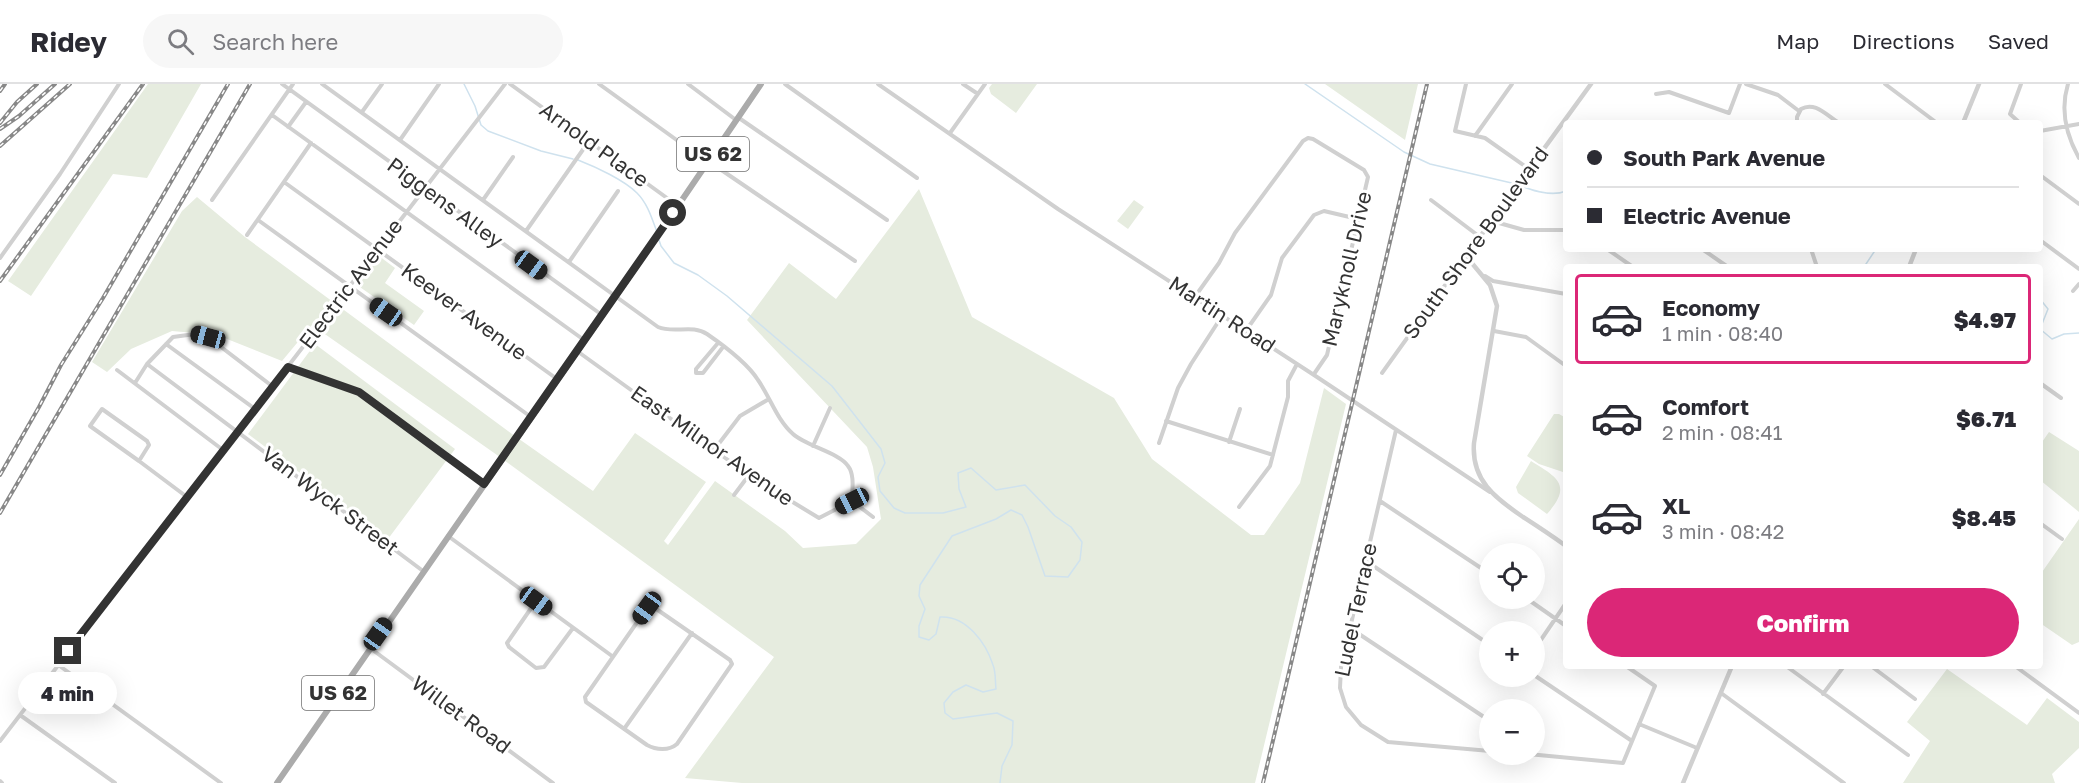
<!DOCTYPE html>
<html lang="en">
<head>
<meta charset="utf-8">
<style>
  :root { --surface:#fff; --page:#f7f7f7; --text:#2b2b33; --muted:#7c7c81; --line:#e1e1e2; --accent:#db2777 }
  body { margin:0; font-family:"Golos Text",sans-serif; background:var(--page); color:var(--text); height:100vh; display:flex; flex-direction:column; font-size:22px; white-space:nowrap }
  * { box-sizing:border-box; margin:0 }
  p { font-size:20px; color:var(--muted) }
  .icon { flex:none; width:33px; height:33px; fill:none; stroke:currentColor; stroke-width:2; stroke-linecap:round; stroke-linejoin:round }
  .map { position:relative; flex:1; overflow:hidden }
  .side { position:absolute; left:1563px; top:180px; width:480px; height:405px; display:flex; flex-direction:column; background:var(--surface); border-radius:6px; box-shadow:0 6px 24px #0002 }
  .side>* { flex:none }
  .hud { position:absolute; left:1563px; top:36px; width:480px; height:132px; border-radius:6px; box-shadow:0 6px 24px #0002; display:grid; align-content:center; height:132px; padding:0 24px; background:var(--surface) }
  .tools { position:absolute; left:1479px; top:459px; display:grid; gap:12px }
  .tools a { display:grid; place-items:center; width:66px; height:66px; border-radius:50%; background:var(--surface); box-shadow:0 6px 24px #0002; font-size:30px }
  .end { position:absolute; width:27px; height:27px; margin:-14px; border:8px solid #333; background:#fff; box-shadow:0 0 0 3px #fff }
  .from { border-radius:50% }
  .bubble { position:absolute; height:42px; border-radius:21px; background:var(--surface); box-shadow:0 6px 24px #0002; font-size:20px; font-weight:800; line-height:42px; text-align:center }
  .car { position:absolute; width:18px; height:36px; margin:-18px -9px; border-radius:8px; box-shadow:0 0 4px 2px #0007; background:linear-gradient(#222 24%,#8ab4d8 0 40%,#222 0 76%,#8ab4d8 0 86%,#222 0) }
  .hud b { display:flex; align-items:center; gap:21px; height:57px; font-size:22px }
  .hud b+b { border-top:2px solid var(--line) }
  .hud i { width:15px; height:15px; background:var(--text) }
  ul { padding:10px 0 0; list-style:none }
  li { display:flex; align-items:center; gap:18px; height:90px; margin:0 12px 9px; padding:0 12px; border:3px solid transparent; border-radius:6px }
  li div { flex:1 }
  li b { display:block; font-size:22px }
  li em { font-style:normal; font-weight:800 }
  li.current { border-color:var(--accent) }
  li>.icon { width:54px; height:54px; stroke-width:1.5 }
  .primary-button { display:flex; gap:12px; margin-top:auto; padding:12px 24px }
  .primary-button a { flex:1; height:69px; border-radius:36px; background:var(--accent); color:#fff; font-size:24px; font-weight:800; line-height:69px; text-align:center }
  header { display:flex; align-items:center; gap:36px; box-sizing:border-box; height:84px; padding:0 30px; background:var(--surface); border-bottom:2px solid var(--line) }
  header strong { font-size:28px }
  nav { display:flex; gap:33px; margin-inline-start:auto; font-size:21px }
  .search { width:420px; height:54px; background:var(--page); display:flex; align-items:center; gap:15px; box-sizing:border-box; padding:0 21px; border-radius:33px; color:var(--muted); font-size:22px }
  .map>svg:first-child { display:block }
  .green { fill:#e6ecdf }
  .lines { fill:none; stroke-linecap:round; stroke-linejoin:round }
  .stream { stroke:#cfe2ee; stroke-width:1.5 }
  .minor { stroke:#d0d0d0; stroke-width:4 }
  .tertiary { stroke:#d0d0d0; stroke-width:4.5 }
  .primary { stroke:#ababab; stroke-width:6 }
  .rail-casing { stroke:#888; stroke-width:4 }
  .rail { stroke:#fff; stroke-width:1.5; stroke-dasharray:4.5; stroke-linecap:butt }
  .route { stroke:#333; stroke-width:8 }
  .labels { text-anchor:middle; stroke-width:6; stroke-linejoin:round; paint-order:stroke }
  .shield { fill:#fff; stroke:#707070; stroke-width:1.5 }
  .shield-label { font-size:20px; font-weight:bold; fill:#333 }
  .street-label { font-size:21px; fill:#333; stroke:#fff }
</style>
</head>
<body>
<header>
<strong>Ridey</strong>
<div class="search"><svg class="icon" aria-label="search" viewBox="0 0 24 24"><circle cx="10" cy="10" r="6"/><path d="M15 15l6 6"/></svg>Search here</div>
<nav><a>Map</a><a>Directions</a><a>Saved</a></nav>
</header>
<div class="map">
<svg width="2079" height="699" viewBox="0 0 2079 699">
  <rect width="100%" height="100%" fill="#fff"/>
  <!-- green -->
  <path class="green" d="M148,0H201L147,94L113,90L31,212L8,197Z
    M992,0H1037L1016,29L991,10L989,4Z
    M1325,0H1418L1405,56Z
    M919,105L972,233L1114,314L1152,375L1251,451H1264L1300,399L1324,304L1346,320L1255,699H742L685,694L774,573L497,371L312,241L282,277L217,251L172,247L131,265L107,288L92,278L182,127L197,113L245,153L512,350L593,407L635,349L706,398L664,457L668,461L715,397L785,447L803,464L856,460L881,435L873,383L867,363L747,236L789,179L836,215Z
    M1134,116L1144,123L1128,145L1117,137Z
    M379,172L395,184L385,199L424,227L414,241L357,201Z
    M315,260L455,365L388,455L248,350Z
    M1554,330H1559L1566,334V389L1539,380L1527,372Z
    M2049,348L2079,367V428L2040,396V361Z
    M1531,377C1557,393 1573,401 1547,430L1518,409L1516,403Z
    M2079,435V558L2072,561L2040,539V491Z
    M1947,585L2027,641L2047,614L2079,638V664L2052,690L2055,699H1903L1930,657L1907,638Z"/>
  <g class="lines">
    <!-- stream -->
    <path class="stream" d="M464,0L475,22L481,41L488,47L541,67L573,75
      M1305,0L1404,68L1430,80L1516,100
      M1597,39L1600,37L1613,39
      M1654,39L1672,37L1674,39
      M578,76C596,83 624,96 637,109C648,120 652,135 657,148
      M1521,102C1534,107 1552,113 1566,107
      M659,156L661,162L674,179L698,191L727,212L832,302L881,365L885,379L878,393L880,407L894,424L905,429H943L966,423L959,405L958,389L971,384L996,406L1025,401L1055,432L1071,443L1082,458L1080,476L1068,493L1045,492L1028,443L1022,431L1011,426L996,435L952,452L920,501L919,512L925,525L919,542V553L929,556L936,550L940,533C966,531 986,559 993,581C996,588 995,597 996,605L983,608L966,601L953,608L944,619L945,629L953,635L997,629L1013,637L1012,661L1002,682L1000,699
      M1864,183L1876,165
      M2040,215L2048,225L2040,245L2052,255L2064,250L2079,249"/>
    <!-- minor -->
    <path class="minor" d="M282,0L602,231
      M322,0L658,243C674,250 692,240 707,250C723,261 748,280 758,296C770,313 777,336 793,350C806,362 840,369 848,382C855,391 852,406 852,417
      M510,0L678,122
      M599,0L703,75L714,81L855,177
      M688,0L736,36
      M785,0L917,94
      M878,0L1058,125L1314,291L1490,408
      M963,0L978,10
      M1466,0L1455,47L1485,54L1529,85
      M1746,0L1778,11L1799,27
      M1885,0L1937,39
      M2068,0C2060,26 2066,51 2079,74
      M1656,10L1669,8L1729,29L1740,0
      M362,28L382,0
      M272,31L584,256
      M739,34L887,136
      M1797,39V33L1801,25C1815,17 1826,31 1839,39
      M2020,39L2010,30L2021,0
      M288,43L306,18
      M2040,47L2079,40
      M950,49L985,0
      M1475,52L1512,0
      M400,56L439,0
      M2040,91L2079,120
      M284,98L557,295
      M212,116L293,0
      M483,116L513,73
      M1431,116L1480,153
      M258,136L531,333
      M1492,137L1524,146H1566
      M526,147L589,57
      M247,151L311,59
      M2040,156L2079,185
      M1607,165L1633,183
      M1702,165L1728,183
      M1811,165L1817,183
      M0,174L60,90L119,0
      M569,178L618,107
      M1485,192L1493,197L1566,210
      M2073,207L2079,200
      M1194,214L1219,179L1235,149L1303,57L1308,54L1313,55L1364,86L1368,93L1327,271L1314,290
      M1494,247L1526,253L1566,282
      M1245,248L1271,211L1282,174L1314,131L1324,127L1358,135
      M718,259L696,285V289H703L723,263
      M166,260L255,325
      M577,267L753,394L819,434L852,417
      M147,280L423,487
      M288,283L359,308L484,400
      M117,286L223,366
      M1382,289L1466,172
      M135,299L147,280L173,253L195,250L208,253L272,302
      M2040,299L2061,314
      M102,325L147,357L149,361L139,377L90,342Z
      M1166,337L1273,371
      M1396,346L1341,583L1340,604L1346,623L1361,641L1388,658L1490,667
      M1229,358L1240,325
      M1159,359L1178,304L1191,280L1222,232
      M813,362L830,324
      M714,366L740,332L769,315
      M139,377L187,413
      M734,411L749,391
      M852,417L873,433
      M1380,417L1490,490
      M1239,423L1270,382L1288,313V297L1297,280
      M2040,439L2062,455
      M448,452L612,572
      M1366,477L1490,561
      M1526,514L1566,542
      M536,517L507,559L509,563L536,584L544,583L573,544
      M652,522L730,576L732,580L677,660C669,667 656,666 647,661L586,618L585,613L647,524Z
      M1350,544L1490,637
      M370,564L553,699
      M1534,566L1566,519
      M57,580L221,699
      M1786,582L1908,671
      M1871,582L1915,615
      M2015,582L2079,629
      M1534,591L1632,657
      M1721,609L1844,699
      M1823,610L1844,582
      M20,631L115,699
      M1639,640L1697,664
      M624,645L692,549
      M0,657L505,0
      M1528,670L1623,679L1655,602L1626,582
      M0,697L2,699"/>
    <!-- tertiary -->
    <path class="tertiary" d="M1963,39L1979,0
      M1909,183L1916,165
      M1566,462C1552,452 1537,442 1523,433C1495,414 1471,396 1474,359L1497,222L1490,201L1466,172L1591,0
      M1683,699L1732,582"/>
    <!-- primary -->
    <path class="primary" d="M277,699L654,157L761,0"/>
    <defs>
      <path id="rail" d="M0,7L5,0
        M0,39L17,18L37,0
        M0,45L19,32L55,0
        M0,62L70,0
        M0,197L143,0
        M0,391L39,323L61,281L103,214L228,0
        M0,429L250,0
        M1263,699L1427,0"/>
    </defs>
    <!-- rail casing -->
    <use href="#rail" class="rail-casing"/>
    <!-- rail -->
    <use href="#rail" class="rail"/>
  </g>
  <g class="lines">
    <!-- route -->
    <path class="route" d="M68,567L288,283L359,308L484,400L673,129"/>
  </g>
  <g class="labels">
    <!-- shield labels -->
    <g class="shield">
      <rect x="677" y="53" width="72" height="34" rx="4.5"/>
      <rect x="302" y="592" width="72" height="34" rx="4.5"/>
    </g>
    <g class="shield-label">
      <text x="713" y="77">US 62</text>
      <text x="338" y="616">US 62</text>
    </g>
    <!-- street labels -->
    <g class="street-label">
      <text transform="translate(594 61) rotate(36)" y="7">Arnold Place</text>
      <text transform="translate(445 119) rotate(36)" y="7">Piggens Alley</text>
      <text transform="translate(1476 159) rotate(-54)" y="7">South Shore Boulevard</text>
      <text transform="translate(1347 185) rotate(-77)" y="7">Maryknoll Drive</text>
      <text transform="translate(351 200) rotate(-53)" y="7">Electric Avenue</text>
      <text transform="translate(464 228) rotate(36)" y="7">Keever Avenue</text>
      <text transform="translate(1222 231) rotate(33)" y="7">Martin Road</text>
      <text transform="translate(712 362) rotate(35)" y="7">East Milnor Avenue</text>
      <text transform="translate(330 417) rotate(37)" y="7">Van Wyck Street</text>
      <text transform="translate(1356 526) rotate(-78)" y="7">Ludel Terrace</text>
      <text transform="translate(461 631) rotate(36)" y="7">Willet Road</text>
    </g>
  </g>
</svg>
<div class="tools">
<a><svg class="icon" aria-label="locate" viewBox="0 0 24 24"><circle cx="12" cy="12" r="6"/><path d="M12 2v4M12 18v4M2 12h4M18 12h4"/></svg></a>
<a>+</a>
<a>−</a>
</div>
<i class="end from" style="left:673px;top:129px"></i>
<i class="end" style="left:68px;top:567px"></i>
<div class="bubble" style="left:18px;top:588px;width:99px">4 min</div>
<i class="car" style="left:531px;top:181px;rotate:126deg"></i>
<i class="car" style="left:386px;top:228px;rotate:305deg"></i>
<i class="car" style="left:208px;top:253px;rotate:285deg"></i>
<i class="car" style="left:852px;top:417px;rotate:243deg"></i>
<i class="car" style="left:536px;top:517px;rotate:126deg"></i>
<i class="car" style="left:647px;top:524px;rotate:216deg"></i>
<i class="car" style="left:378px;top:550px;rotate:35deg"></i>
<div class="hud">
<b><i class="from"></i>South Park Avenue</b>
<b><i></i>Electric Avenue</b>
</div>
<section class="side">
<ul>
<li class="current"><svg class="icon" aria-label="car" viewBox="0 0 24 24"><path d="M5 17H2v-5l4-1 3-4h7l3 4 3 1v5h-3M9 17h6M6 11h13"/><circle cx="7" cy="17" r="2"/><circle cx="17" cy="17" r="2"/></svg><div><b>Economy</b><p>1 min · 08:40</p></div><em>$4.97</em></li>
<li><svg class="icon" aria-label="car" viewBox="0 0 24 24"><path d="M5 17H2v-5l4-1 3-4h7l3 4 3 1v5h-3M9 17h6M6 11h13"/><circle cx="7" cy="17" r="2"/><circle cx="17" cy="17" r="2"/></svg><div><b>Comfort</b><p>2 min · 08:41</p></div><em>$6.71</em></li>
<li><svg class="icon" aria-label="car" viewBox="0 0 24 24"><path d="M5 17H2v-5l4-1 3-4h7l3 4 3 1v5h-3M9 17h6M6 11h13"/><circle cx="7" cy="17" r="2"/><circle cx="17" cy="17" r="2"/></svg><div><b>XL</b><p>3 min · 08:42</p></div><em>$8.45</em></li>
</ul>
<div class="primary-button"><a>Confirm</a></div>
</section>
</div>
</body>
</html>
